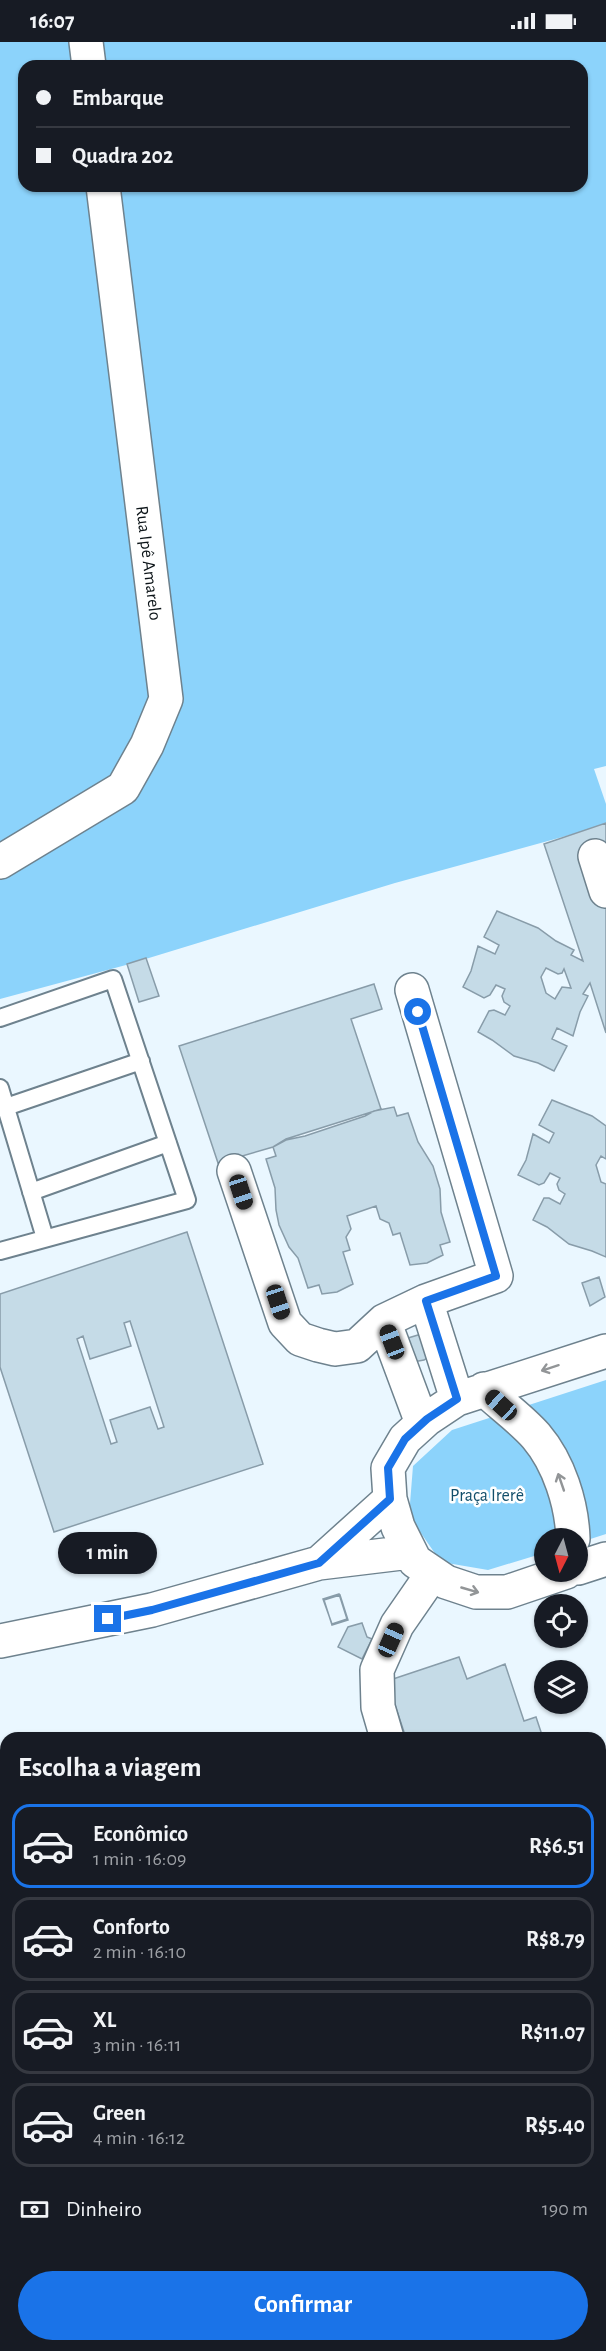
<!DOCTYPE html>
<html lang="pt">
<head>
<meta charset="utf-8">
<style>
  :root { --surface:#171b24; --page:#20242c; --text:#f1f3f6; --muted:#9ea1a6; --line:#363941; --accent:#1a73e8 }
  body { margin:0; font-family:"Alegreya Sans",sans-serif; background:var(--page); color:var(--text); height:100vh; display:flex; flex-direction:column; font-size:22px; white-space:nowrap }
  * { box-sizing:border-box; margin:0 }
  p { font-size:20px; color:var(--muted) }
  .icon { flex:none; width:33px; height:33px; fill:none; stroke:currentColor; stroke-width:2; stroke-linecap:round; stroke-linejoin:round }
  .map { position:relative; flex:1; overflow:hidden }
  .drawer { position:absolute; left:0px; top:1690px; width:606px; height:620px; display:flex; flex-direction:column; background:var(--surface); border-radius:18px 18px 0 0; box-shadow:0 2px 4px #0004 }
  .drawer>* { flex:none }
  .banner { position:absolute; left:18px; top:18px; width:570px; height:132px; border-radius:18px; box-shadow:0 2px 4px #0004; display:grid; align-content:center; height:132px; padding:0 18px; background:var(--surface) }
  .needle { width:39px; rotate:186deg }
  .tools { position:absolute; left:534px; top:1486px; display:grid; gap:12px }
  .tools a { display:grid; place-items:center; width:54px; height:54px; border-radius:50%; background:var(--surface); box-shadow:0 2px 4px #0004; font-size:30px }
  .end { position:absolute; width:27px; height:27px; margin:-14px; border:8px solid #1a73e8; background:#fff; box-shadow:0 0 0 3px #fff }
  .from { border-radius:50% }
  .bubble { position:absolute; height:42px; border-radius:21px; background:var(--surface); box-shadow:0 2px 4px #0004; font-size:20px; font-weight:700; line-height:42px; text-align:center }
  .car { position:absolute; width:18px; height:36px; margin:-18px -9px; border-radius:8px; box-shadow:0 0 4px 2px #0007; background:linear-gradient(#222 24%,#8ab4d8 0 40%,#222 0 76%,#8ab4d8 0 86%,#222 0) }
  .banner b { display:flex; align-items:center; gap:21px; height:57px; font-size:22px }
  .banner b+b { border-top:2px solid var(--line) }
  .banner i { width:15px; height:15px; background:var(--text) }
  ul { padding:0; list-style:none }
  li { display:flex; align-items:center; gap:18px; height:84px; margin:0 12px 9px; padding:0 6px; border:3px solid var(--line); border-radius:18px }
  li div { flex:1 }
  li b { display:block; font-size:22px }
  li em { font-style:normal; font-weight:700 }
  li.current { border-color:var(--accent) }
  li>.icon { width:54px; height:54px; stroke-width:1.5 }
  h2 { padding:0 18px; font-size:27px; line-height:72px }
  .pay { display:flex; align-items:center; gap:15px; height:66px; padding:0 18px; font-size:22px }
  .pay p { margin-inline-start:auto }
  .primary-button { display:flex; gap:12px; margin-top:auto; padding:12px 18px }
  .primary-button a { flex:1; height:69px; border-radius:36px; background:var(--accent); color:#fff; font-size:24px; font-weight:700; line-height:69px; text-align:center }
  .status { display:flex; justify-content:space-between; align-items:center; height:42px; padding:0 30px; background:var(--surface); direction:ltr }
  .status svg { height:16px; fill:currentColor }
  .map>svg:first-child { display:block }
  .built { fill:#d5edfb }
  .green { fill:#8cd3fb; fill-rule:evenodd }
  .building { fill:#c5dbe7; stroke:#889ca9; stroke-width:1.5; fill-rule:evenodd }
  .lines { fill:none; stroke-linecap:round; stroke-linejoin:round }
  .lane-casing { stroke:#6e828e; stroke-width:20 }
  .street-casing { stroke:#6e828e; stroke-width:36 }
  .secondary-casing { stroke:#6e828e; stroke-width:36 }
  .lane { stroke:#fff; stroke-width:16 }
  .street { stroke:#fff; stroke-width:33 }
  .secondary { stroke:#fff; stroke-width:33 }
  .oneway { stroke:#929597 }
  .route { stroke:#1a73e8; stroke-width:8 }
  .labels { text-anchor:middle; stroke-width:5; stroke-linejoin:round; paint-order:stroke }
  .street-label { font-size:18px; fill:#0c1418; stroke:#fff }
  .park-label { font-size:18px; fill:#124f6b; stroke:#fff }
</style>
</head>
<body>
<div class="status"><b>16:07</b><svg viewBox="0 0 49 12"><path d="M0 12V9h3v3zM5 12V6h3v6zM10 12V3h3v9zM15 12V0h3v12zM26 1h20v11H26zM47 4h2v5h-2z"/></svg></div>
<div class="map">
<svg width="606" height="2309" viewBox="0 0 606 2309">
  <rect width="100%" height="100%" fill="#eaf7ff"/>
  <!-- built -->
  <path class="built" d="M6,1828V2304H333L334,2309H0V1830Z
    M606,2074V2309H360L358,2304H600V2075Z"/>
  <!-- green -->
  <path class="green" d="M0,0H606V724L594,727L606,762V783L395,841L126,923L0,957ZM24,24H582V144H24Z
    M606,1338V1492L578,1501V1497H544V1511L488,1528L441,1520L409,1474L413,1424L452,1388Z"/>
  <!-- building -->
  <path class="building" d="M606,781V991L590,941L583,952L588,954L580,970L573,994L557,986L552,997L567,1004L554,1029L538,1021L514,1014L492,998L478,990L489,969L494,968L505,973L510,964L504,960L502,954L505,947L496,943L490,953L484,956L463,945L471,929L478,904L495,912L499,903L484,895L497,869L538,886L556,899L574,908L571,913L583,919L544,802ZM546,926L558,932L562,931L564,927L571,946L562,945L555,957L546,951L541,935Z
    M146,916L159,954L139,960L127,922Z
    M374,942L382,967L351,977L381,1067L286,1097L273,1105L218,1121L179,1004Z
    M552,1058L592,1074L606,1084V1117L601,1114L596,1123L601,1140L606,1142V1215L592,1209L569,1202L547,1185L533,1178L544,1156H549L560,1162L565,1152L559,1148L557,1142L560,1136L550,1131L544,1141L539,1143L518,1133L526,1118L533,1092L549,1101L554,1091L539,1083Z
    M394,1065L397,1074L408,1071L418,1100L433,1124L440,1147L441,1170L450,1200L440,1203L443,1213L427,1221L410,1223L400,1191L393,1193L389,1181L380,1177L376,1164L347,1174L351,1187L346,1195L350,1208L343,1210L353,1242L337,1250L322,1252L319,1243L308,1246L298,1216L289,1205L279,1183L276,1168L275,1146L266,1117L276,1114L273,1105L286,1098L305,1094L365,1074L374,1069Z
    M187,1190L263,1422L54,1490L0,1325V1252ZM130,1279L164,1385L158,1387L150,1365L110,1378L117,1400L111,1402L77,1297L83,1294L90,1317L131,1304L124,1281Z
    M599,1235L605,1255L590,1264L582,1241Z
    M428,1290L430,1314L424,1318L413,1320L398,1299Z
    M339,1552L347,1577L332,1582L323,1557Z
    M340,1553L348,1578L332,1583L324,1558Z
    M362,1581L367,1595L372,1597L362,1617L338,1605L348,1585Z
    M459,1615L467,1637L505,1622L524,1679L536,1675L543,1696H406L387,1639Z
    M604,1874L606,1882V2051L600,2053V1876Z
    M5,1978H6V2048H0V1982H4Z
    M606,2052V2285L600,2287V2054Z
    M0,2133H6V2240H0Z
    M408,2304H449L434,2309H410Z"/>
  <g class="lines">
    <defs>
      <path id="lane" d="M0,976L113,937L187,1158L0,1209
        M0,1046L45,1196
        M6,1065L141,1019
        M31,1150L168,1101"/>
      <path id="street" d="M595,814L606,849
        M234,1129L285,1281L300,1297L318,1303L335,1307L357,1304L384,1279L426,1259L496,1234L412,948
        M426,1259L457,1357
        M384,1279L422,1381
        M484,1347C501,1363 521,1377 536,1394C559,1421 572,1462 573,1497
        M319,1521L390,1457
        M578,1526L606,1517
        M566,1530L507,1550H476L446,1540L415,1519L398,1485L390,1457L388,1426L405,1397L427,1377L457,1357L606,1309
        M0,1599L152,1568L319,1521L410,1510
        M387,1696L378,1665L377,1628L397,1583L433,1531"/>
      <path id="secondary" d="M86,0L89,24
        M0,820L123,746L147,703L166,657L103,144"/>
    </defs>
    <!-- lane casing -->
    <use href="#lane" class="lane-casing"/>
    <!-- street casing -->
    <use href="#street" class="street-casing"/>
    <!-- secondary casing -->
    <use href="#secondary" class="secondary-casing"/>
    <!-- lane -->
    <use href="#lane" class="lane"/>
    <!-- street -->
    <use href="#street" class="street"/>
    <!-- secondary -->
    <use href="#secondary" class="secondary"/>
  </g>
  <!-- one-way arrows -->
  <defs><path id="oneway-shaft" d="M-6 0H5M1.5-3L5.5 0L1.5 3" fill="none" stroke-width="1.6" stroke-linecap="round" stroke-linejoin="round" transform="scale(1.5)"/></defs>
  <g class="oneway">
    <use href="#oneway-shaft" transform="translate(550 1326) rotate(162)"/>
    <use href="#oneway-shaft" transform="translate(561 1440) rotate(-109)"/>
    <use href="#oneway-shaft" transform="translate(470 1548) rotate(16)"/>
  </g>
  <g class="lines">
    <!-- route -->
    <path class="route" d="M108,1577L152,1568L319,1521L390,1457L388,1426L405,1397L427,1377L457,1357L426,1259L496,1234L418,970"/>
  </g>
  <g class="labels">
    <!-- street labels -->
    <g class="street-label">
      <text transform="translate(149 521) rotate(83)" y="6">Rua Ipê Amarelo</text>
    </g>
    <!-- park labels -->
    <g class="park-label">
      <text x="487" y="1459">Praça Irerê</text>
    </g>
  </g>
</svg>
<div class="tools">
<a><svg class="needle" viewBox="-14 -14 28 28"><path d="M0-13l5 13h-10z" fill="#e53935"/><path d="M0 13l5-13h-10z" fill="#9ea1a6"/></svg></a>
<a><svg class="icon" aria-label="locate" viewBox="0 0 24 24"><circle cx="12" cy="12" r="6"/><path d="M12 2v4M12 18v4M2 12h4M18 12h4"/></svg></a>
<a><svg class="icon" aria-label="layers" viewBox="0 0 24 24"><path d="M12 4l9 5-9 5-9-5zM3 14l9 5 9-5"/></svg></a>
</div>
<i class="end from" style="left:418px;top:970px"></i>
<i class="end" style="left:108px;top:1577px"></i>
<div class="bubble" style="left:58px;top:1490px;width:99px">1 min</div>
<i class="car" style="left:241px;top:1150px;rotate:162deg"></i>
<i class="car" style="left:278px;top:1260px;rotate:162deg"></i>
<i class="car" style="left:392px;top:1300px;rotate:339deg"></i>
<i class="car" style="left:501px;top:1363px;rotate:312deg"></i>
<i class="car" style="left:391px;top:1598px;rotate:24deg"></i>
<div class="banner">
<b><i class="from"></i>Embarque</b>
<b><i></i>Quadra 202</b>
</div>
<section class="drawer">
<h2>Escolha a viagem</h2>
<ul>
<li class="current"><svg class="icon" aria-label="car" viewBox="0 0 24 24"><path d="M5 17H2v-5l4-1 3-4h7l3 4 3 1v5h-3M9 17h6M6 11h13"/><circle cx="7" cy="17" r="2"/><circle cx="17" cy="17" r="2"/></svg><div><b>Econômico</b><p>1 min · 16:09</p></div><em>R$6.51</em></li>
<li><svg class="icon" aria-label="car" viewBox="0 0 24 24"><path d="M5 17H2v-5l4-1 3-4h7l3 4 3 1v5h-3M9 17h6M6 11h13"/><circle cx="7" cy="17" r="2"/><circle cx="17" cy="17" r="2"/></svg><div><b>Conforto</b><p>2 min · 16:10</p></div><em>R$8.79</em></li>
<li><svg class="icon" aria-label="car" viewBox="0 0 24 24"><path d="M5 17H2v-5l4-1 3-4h7l3 4 3 1v5h-3M9 17h6M6 11h13"/><circle cx="7" cy="17" r="2"/><circle cx="17" cy="17" r="2"/></svg><div><b>XL</b><p>3 min · 16:11</p></div><em>R$11.07</em></li>
<li><svg class="icon" aria-label="car" viewBox="0 0 24 24"><path d="M5 17H2v-5l4-1 3-4h7l3 4 3 1v5h-3M9 17h6M6 11h13"/><circle cx="7" cy="17" r="2"/><circle cx="17" cy="17" r="2"/></svg><div><b>Green</b><p>4 min · 16:12</p></div><em>R$5.40</em></li>
</ul>
<div class="pay"><svg class="icon" aria-label="cash" viewBox="0 0 24 24"><path d="M3 7h18v10H3z"/><circle cx="12" cy="12" r="2"/></svg>Dinheiro<p>190 m</p></div>
<div class="primary-button"><a>Confirmar</a></div>
</section>
</div>
</body>
</html>
